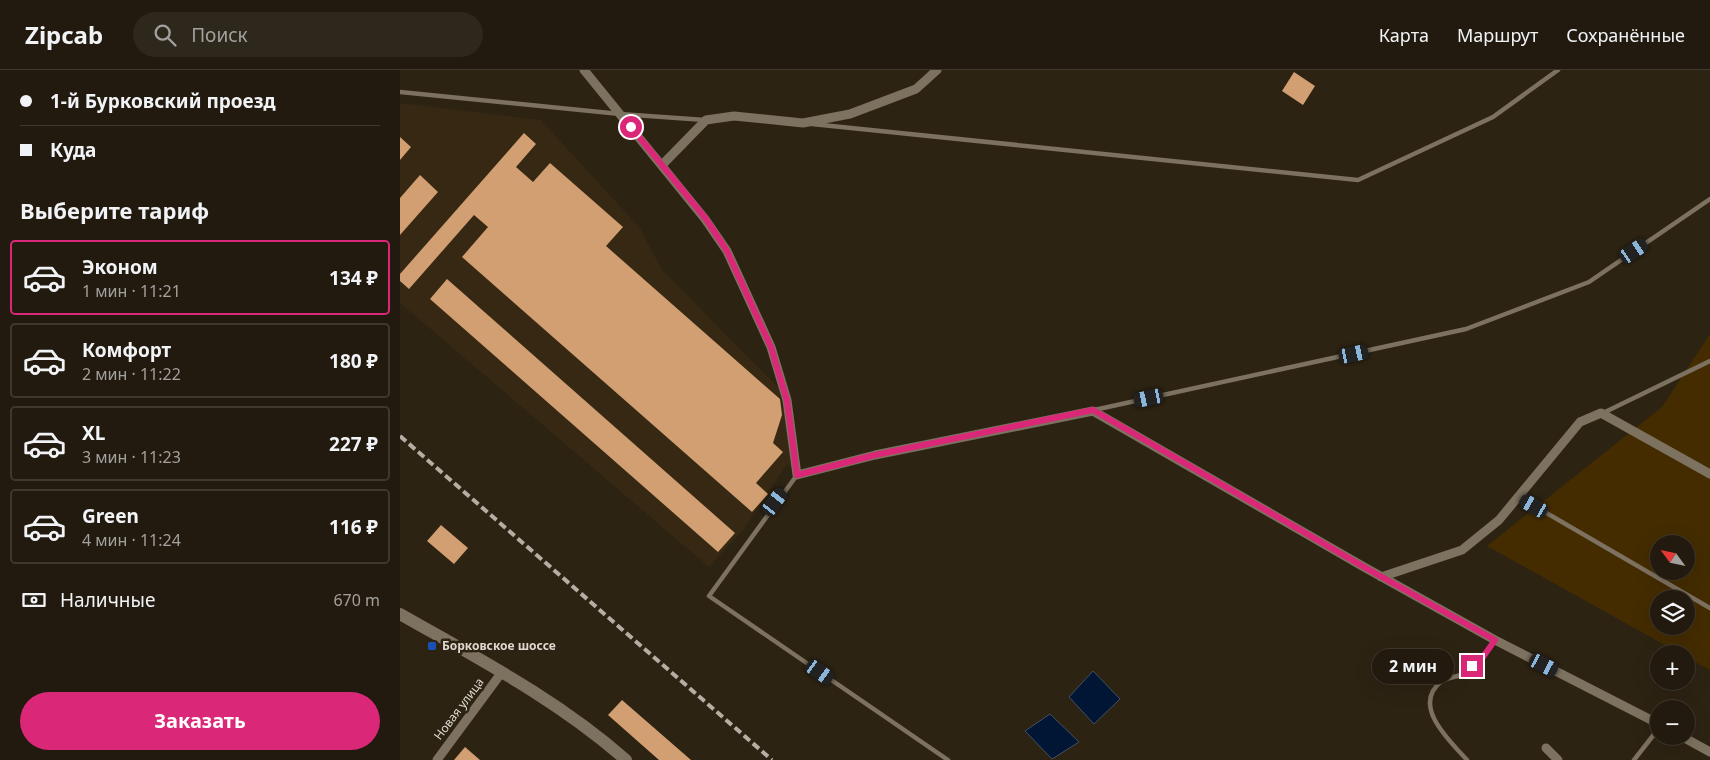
<!DOCTYPE html>
<html lang="ru">
<head>
<meta charset="utf-8">
<style>
  :root { --surface:#221a0e; --page:#2e271c; --text:#f1f3f6; --muted:#a2a19e; --line:#3f382e; --accent:#db2777 }
  body { margin:0; font-family:"Noto Sans",sans-serif; background:var(--page); color:var(--text); height:100vh; display:flex; flex-direction:column; font-size:19px; white-space:nowrap }
  * { box-sizing:border-box; margin:0 }
  p { font-size:16px; color:var(--muted) }
  .icon { flex:none; width:28px; height:28px; fill:none; stroke:currentColor; stroke-width:2; stroke-linecap:round; stroke-linejoin:round }
  .map { position:relative; flex:1; overflow:hidden }
  .sheet { display:flex; flex-direction:column; background:var(--surface); width:400px }
  .sheet>* { flex:none }
  .banner { display:grid; align-content:center; height:110px; padding:0 20px; background:var(--surface) }
  .needle { width:32px; rotate:303deg }
  .tools { position:absolute; left:1250px; top:465px; display:grid; gap:10px }
  .tools a { display:grid; place-items:center; width:45px; height:45px; border-radius:50%; background:var(--surface); box-shadow:0 5px 20px #0002,0 0 0 1px var(--line); font-size:25px }
  .end { position:absolute; width:22px; height:22px; margin:-11px; border:6px solid #db2777; background:#fff; box-shadow:0 0 0 2px #fff }
  .from { border-radius:50% }
  .bubble { position:absolute; height:35px; border-radius:18px; background:var(--surface); box-shadow:0 5px 20px #0002,0 0 0 1px var(--line); font-size:16px; font-weight:700; line-height:35px; text-align:center }
  .car { position:absolute; width:15px; height:30px; margin:-15px -8px; border-radius:6px; box-shadow:0 0 4px 1px #0007; background:linear-gradient(#222 24%,#8ab4d8 0 40%,#222 0 76%,#8ab4d8 0 86%,#222 0) }
  .banner b { display:flex; align-items:center; gap:18px; height:48px; font-size:19px }
  .banner b+b { border-top:1px solid var(--line) }
  .banner i { width:12px; height:12px; background:var(--text) }
  ul { padding:0; list-style:none }
  li { display:flex; align-items:center; gap:15px; height:75px; margin:0 10px 8px; padding:0 10px; border:2px solid var(--line); border-radius:5px }
  li div { flex:1 }
  li b { display:block; font-size:19px }
  li em { font-style:normal; font-weight:700 }
  li.current { border-color:var(--accent) }
  li>.icon { width:45px; height:45px; stroke-width:1.5 }
  h2 { padding:0 20px; font-size:22px; line-height:60px }
  .pay { display:flex; align-items:center; gap:12px; height:55px; padding:0 20px; font-size:19px }
  .pay p { margin-inline-start:auto }
  .cta { display:flex; gap:10px; margin-top:auto; padding:10px 20px }
  .cta a { flex:1; height:58px; border-radius:30px; background:var(--accent); color:#fff; font-size:20px; font-weight:700; line-height:58px; text-align:center }
  header { display:flex; align-items:center; gap:30px; box-sizing:border-box; height:70px; padding:0 25px; background:var(--surface); border-bottom:1px solid var(--line) }
  header strong { font-size:24px }
  nav { display:flex; gap:28px; margin-inline-start:auto; font-size:18px }
  .search { width:350px; height:45px; background:var(--page); display:flex; align-items:center; gap:12px; box-sizing:border-box; padding:0 18px; border-radius:28px; color:var(--muted); font-size:19px }
  main { display:flex; flex:1; min-height:0 }
  .map>svg:first-child { display:block }
  .built { fill:#362812 }
  .green { fill:#442c00; fill-rule:evenodd }
  .water { fill:#011534; stroke:#445062 }
  .building { fill:#d29f72 }
  .lines { fill:none; stroke-linecap:round; stroke-linejoin:round }
  .lane { stroke:#7d715f; stroke-width:4.5 }
  .street { stroke:#7d715f; stroke-width:9 }
  .secondary { stroke:#7d715f; stroke-width:12 }
  .rail { stroke:#b6aea3; stroke-width:4; stroke-dasharray:8 4; stroke-linecap:butt }
  .route { stroke:#db2777; stroke-width:6 }
  .transit-dot { fill:#1a4fb4; stroke:#2d2313; stroke-width:2 }
  .labels { text-anchor:middle; stroke-width:5; stroke-linejoin:round; paint-order:stroke }
  .poi-label { font-size:12px; font-weight:bold; fill:#dfd8cf; stroke:#2d2313; text-anchor:start }
  .street-label { font-size:12px; fill:#dfd8cf; stroke:#2d2313 }
</style>
</head>
<body>
<header>
<strong>Zipcab</strong>
<div class="search"><svg class="icon" aria-label="search" viewBox="0 0 24 24"><circle cx="10" cy="10" r="6"/><path d="M15 15l6 6"/></svg>Поиск</div>
<nav><a>Карта</a><a>Маршрут</a><a>Сохранённые</a></nav>
</header>
<main>
<section class="sheet">
<div class="banner">
<b><i class="from"></i>1-й Бурковский проезд</b>
<b><i></i>Куда</b>
</div>
<h2>Выберите тариф</h2>
<ul>
<li class="current"><svg class="icon" aria-label="car" viewBox="0 0 24 24"><path d="M5 17H2v-5l4-1 3-4h7l3 4 3 1v5h-3M9 17h6M6 11h13"/><circle cx="7" cy="17" r="2"/><circle cx="17" cy="17" r="2"/></svg><div><b>Эконом</b><p>1 мин · 11:21</p></div><em>134 ₽</em></li>
<li><svg class="icon" aria-label="car" viewBox="0 0 24 24"><path d="M5 17H2v-5l4-1 3-4h7l3 4 3 1v5h-3M9 17h6M6 11h13"/><circle cx="7" cy="17" r="2"/><circle cx="17" cy="17" r="2"/></svg><div><b>Комфорт</b><p>2 мин · 11:22</p></div><em>180 ₽</em></li>
<li><svg class="icon" aria-label="car" viewBox="0 0 24 24"><path d="M5 17H2v-5l4-1 3-4h7l3 4 3 1v5h-3M9 17h6M6 11h13"/><circle cx="7" cy="17" r="2"/><circle cx="17" cy="17" r="2"/></svg><div><b>XL</b><p>3 мин · 11:23</p></div><em>227 ₽</em></li>
<li><svg class="icon" aria-label="car" viewBox="0 0 24 24"><path d="M5 17H2v-5l4-1 3-4h7l3 4 3 1v5h-3M9 17h6M6 11h13"/><circle cx="7" cy="17" r="2"/><circle cx="17" cy="17" r="2"/></svg><div><b>Green</b><p>4 мин · 11:24</p></div><em>116 ₽</em></li>
</ul>
<div class="pay"><svg class="icon" aria-label="cash" viewBox="0 0 24 24"><path d="M3 7h18v10H3z"/><circle cx="12" cy="12" r="2"/></svg>Наличные<p>670 m</p></div>
<div class="cta"><a>Заказать</a></div>
</section>
<div class="map">
<svg width="1310" height="690" viewBox="0 0 1310 690">
  <rect width="100%" height="100%" fill="#2d2313"/>
  <!-- built -->
  <path class="built" d="M0,33L141,50L240,158L262,200L385,324L397,405L387,394L344,459L309,497L0,233Z"/>
  <!-- green -->
  <path class="green" d="M1310,264V600L1286,587V584H1281L1087,476L1262,337ZM1259,474H1286V501H1259ZM1259,529H1286V556H1259Z"/>
  <!-- water -->
  <path class="water" d="M693,601L720,629L694,654L669,627Z
    M650,644L679,672L652,689L625,661Z"/>
  <!-- building -->
  <path class="building" d="M894,2L915,16L903,35L882,21Z
    M124,63L136,74L116,97L133,112L150,93L223,157L206,176L380,329L382,345L373,373L383,382L356,413L368,424L352,442L62,187L88,157L74,145L9,219L0,211V204Z
    M0,67L11,77L0,90Z
    M20,105L38,122L0,165V128Z
    M47,209L335,463L318,482L30,229Z
    M41,455L68,478L54,494L27,471Z
    M222,630L291,690H259L208,645Z
    M65,677L80,690H54Z"/>
  <g class="lines">
    <!-- lane -->
    <path class="lane" d="M0,22L220,44L305,50
      M412,54L958,110L1093,47L1158,0
      M694,340L1066,259L1189,212L1310,129
      M1203,343L1310,291
      M397,405L309,526L548,690
      M1119,427L1310,538
      M1067,690C1050,671 1010,635 1042,611C1047,607 1055,608 1060,605C1075,597 1086,583 1095,570
      M1234,690L1259,658"/>
    <!-- street -->
    <path class="street" d="M184,0L305,149L327,181L371,277L387,330L397,405L475,385L693,341L964,497L1095,570L1259,654
      M262,95L306,50L334,46L403,53L450,44L516,19L537,0
      M981,507L1062,480L1099,450L1180,352L1201,343L1310,404
      M1281,666L1310,682
      M1146,678L1158,690
      M37,690L102,602"/>
    <!-- secondary -->
    <path class="secondary" d="M0,544C79,589 158,630 226,690"/>
    <!-- rail -->
    <path class="rail" d="M0,366L372,690"/>
  </g>
  <g class="lines">
    <!-- route -->
    <path class="route" d="M231,57L306,149L327,181L371,277L376,294L387,330L397,405L475,385L693,340L964,497L1095,570L1083,587L1072,596"/>
  </g>
  <!-- markers -->
  <rect class="transit-dot" x="27" y="571" width="10" height="10" rx="2.5"/>
  <g class="labels">
    <!-- poi labels -->
    <g class="poi-label">
      <text x="42" y="580">Борковское шоссе</text>
    </g>
    <!-- street labels -->
    <g class="street-label">
      <text transform="translate(59 639) rotate(-53)" y="4">Новая улица</text>
    </g>
  </g>
</svg>
<div class="tools">
<a><svg class="needle" viewBox="-14 -14 28 28"><path d="M0-13l5 13h-10z" fill="#e53935"/><path d="M0 13l5-13h-10z" fill="#a2a19e"/></svg></a>
<a><svg class="icon" aria-label="layers" viewBox="0 0 24 24"><path d="M12 4l9 5-9 5-9-5zM3 14l9 5 9-5"/></svg></a>
<a>+</a>
<a>−</a>
</div>
<i class="end from" style="left:231px;top:57px"></i>
<i class="end" style="left:1072px;top:596px"></i>
<div class="bubble" style="left:972px;top:579px;width:82px">2 мин</div>
<i class="car" style="left:1234px;top:181px;rotate:56deg"></i>
<i class="car" style="left:954px;top:284px;rotate:78deg"></i>
<i class="car" style="left:749px;top:328px;rotate:258deg"></i>
<i class="car" style="left:375px;top:432px;rotate:37deg"></i>
<i class="car" style="left:1134px;top:436px;rotate:300deg"></i>
<i class="car" style="left:1144px;top:595px;rotate:117deg"></i>
<i class="car" style="left:420px;top:602px;rotate:125deg"></i>
</div>
</main>
</body>
</html>
